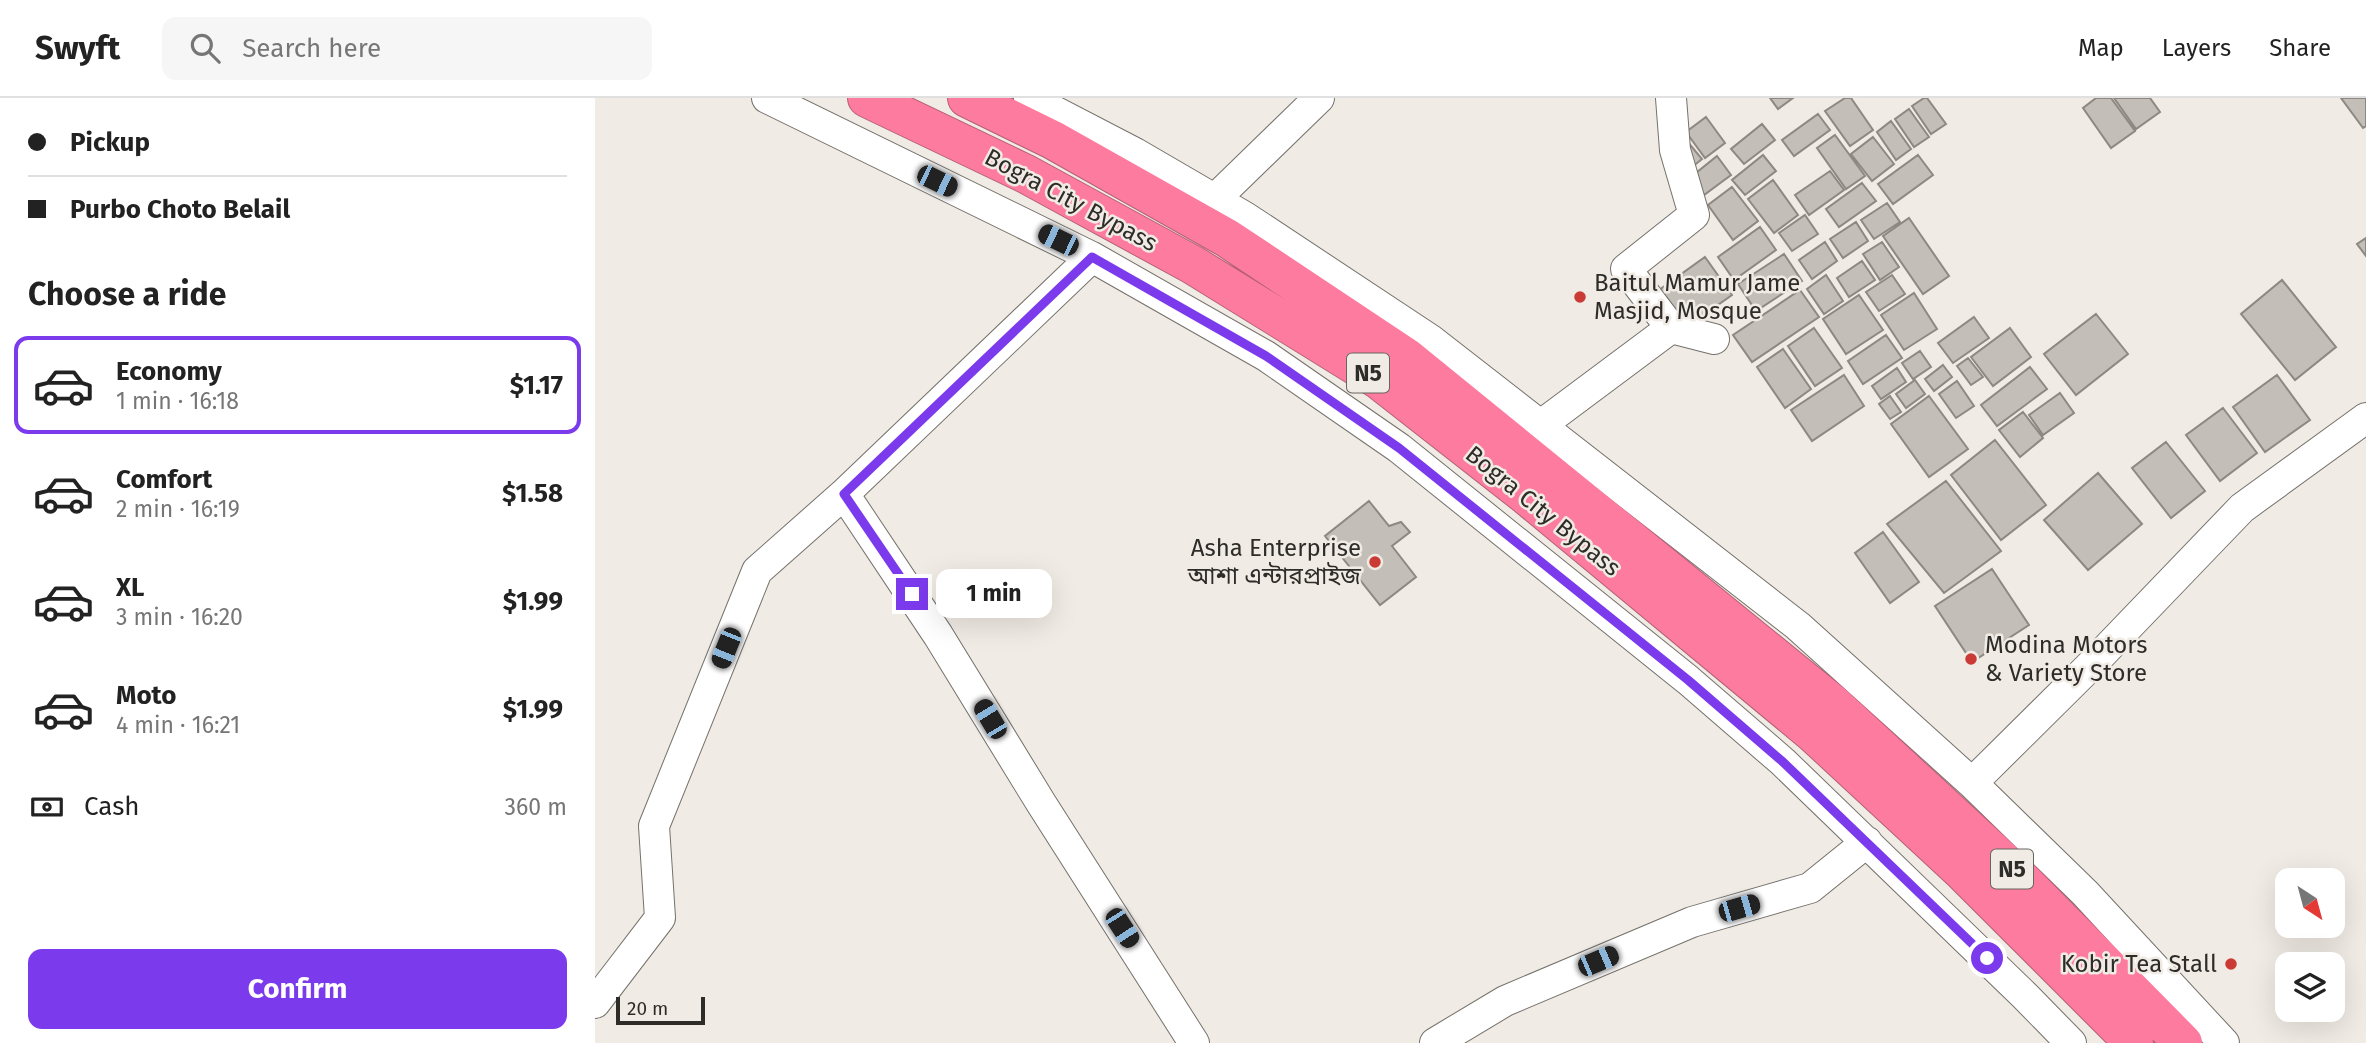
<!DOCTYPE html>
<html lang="en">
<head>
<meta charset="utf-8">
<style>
  :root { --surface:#fff; --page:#f6f6f6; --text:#222; --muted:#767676; --line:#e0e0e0; --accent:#7c3aed }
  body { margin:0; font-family:"Fira Sans","Noto Sans Bengali",sans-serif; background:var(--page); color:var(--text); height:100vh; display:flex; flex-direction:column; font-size:26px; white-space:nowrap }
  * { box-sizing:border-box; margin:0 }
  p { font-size:23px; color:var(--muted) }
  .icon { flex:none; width:38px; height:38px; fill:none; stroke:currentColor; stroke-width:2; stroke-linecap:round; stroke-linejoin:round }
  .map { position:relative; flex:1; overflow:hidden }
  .side { display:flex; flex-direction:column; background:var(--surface); width:595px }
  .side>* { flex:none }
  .banner { display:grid; align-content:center; height:154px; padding:0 28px; background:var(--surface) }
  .needle { width:46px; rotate:144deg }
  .buttons { position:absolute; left:1680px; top:770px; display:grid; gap:14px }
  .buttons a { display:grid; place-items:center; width:70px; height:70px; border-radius:14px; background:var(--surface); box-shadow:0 7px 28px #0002; font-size:35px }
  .scale { position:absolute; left:21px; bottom:18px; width:89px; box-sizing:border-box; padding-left:7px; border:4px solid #2d2c29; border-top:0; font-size:19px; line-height:24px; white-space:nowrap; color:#2d2c29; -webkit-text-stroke:5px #f0ebe4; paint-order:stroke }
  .end { position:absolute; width:32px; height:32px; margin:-16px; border:9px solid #7c3aed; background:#fff; box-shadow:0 0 0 4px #fff }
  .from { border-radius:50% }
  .bubble { position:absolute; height:49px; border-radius:14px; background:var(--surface); box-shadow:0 7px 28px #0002; font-size:23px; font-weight:700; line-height:49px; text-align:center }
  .car { position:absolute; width:21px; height:42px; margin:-21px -10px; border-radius:9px; box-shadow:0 0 5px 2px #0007; background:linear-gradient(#222 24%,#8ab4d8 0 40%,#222 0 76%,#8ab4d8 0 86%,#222 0) }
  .banner b { display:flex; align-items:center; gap:24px; height:66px; font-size:26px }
  .banner b+b { border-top:2px solid var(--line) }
  .banner i { width:18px; height:18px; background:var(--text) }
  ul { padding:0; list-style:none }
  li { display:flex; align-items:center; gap:21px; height:98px; margin:0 14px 10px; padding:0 14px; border:4px solid transparent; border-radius:14px }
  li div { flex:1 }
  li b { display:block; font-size:26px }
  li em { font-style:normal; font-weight:700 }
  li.active { border-color:var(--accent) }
  li>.icon { width:63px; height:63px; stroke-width:1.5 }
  h2 { padding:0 28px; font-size:32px; line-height:84px }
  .pay { display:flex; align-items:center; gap:18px; height:77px; padding:0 28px; font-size:26px }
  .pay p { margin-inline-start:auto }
  .button { display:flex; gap:14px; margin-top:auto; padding:14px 28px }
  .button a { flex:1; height:80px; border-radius:14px; background:var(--accent); color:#fff; font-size:28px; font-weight:700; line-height:80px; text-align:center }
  header { display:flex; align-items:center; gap:42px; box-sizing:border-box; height:98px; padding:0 35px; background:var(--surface); border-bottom:2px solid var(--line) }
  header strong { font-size:33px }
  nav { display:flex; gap:38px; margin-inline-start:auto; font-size:24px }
  .search { width:490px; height:63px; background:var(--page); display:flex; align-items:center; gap:18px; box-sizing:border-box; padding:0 24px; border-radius:14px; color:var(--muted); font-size:26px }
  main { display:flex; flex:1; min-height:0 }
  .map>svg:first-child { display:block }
  .building { fill:#c3beb7; stroke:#8d8982; stroke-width:2 }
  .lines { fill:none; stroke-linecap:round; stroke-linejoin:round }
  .minor-casing { stroke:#75716b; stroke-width:32 }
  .highway-casing { stroke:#b55f76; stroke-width:40 }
  .minor { stroke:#fff; stroke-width:30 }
  .highway { stroke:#fe7ba0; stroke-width:38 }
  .route { stroke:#7c3aed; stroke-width:9 }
  .poi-dot { fill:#c93b34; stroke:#f0ebe4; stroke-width:2.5 }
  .labels { text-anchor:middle; stroke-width:5; stroke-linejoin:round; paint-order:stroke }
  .shield { fill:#f0ebe4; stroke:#686561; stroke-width:2 }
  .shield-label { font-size:23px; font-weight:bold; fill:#2d2c29 }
  .street-label { font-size:24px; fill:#2d2c29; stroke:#f0ebe4 }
  .poi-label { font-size:24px; fill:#2d2c29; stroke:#f0ebe4; text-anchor:start }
</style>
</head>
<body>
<header>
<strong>Swyft</strong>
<div class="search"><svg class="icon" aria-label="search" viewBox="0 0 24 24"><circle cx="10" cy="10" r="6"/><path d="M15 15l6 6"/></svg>Search here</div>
<nav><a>Map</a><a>Layers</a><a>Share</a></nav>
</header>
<main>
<section class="side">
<div class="banner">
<b><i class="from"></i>Pickup</b>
<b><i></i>Purbo Choto Belail</b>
</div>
<h2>Choose a ride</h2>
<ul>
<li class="active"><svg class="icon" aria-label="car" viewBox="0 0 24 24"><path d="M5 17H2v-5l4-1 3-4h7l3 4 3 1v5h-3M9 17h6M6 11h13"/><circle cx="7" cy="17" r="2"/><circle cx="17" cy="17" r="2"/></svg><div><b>Economy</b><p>1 min · 16:18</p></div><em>$1.17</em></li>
<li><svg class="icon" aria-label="car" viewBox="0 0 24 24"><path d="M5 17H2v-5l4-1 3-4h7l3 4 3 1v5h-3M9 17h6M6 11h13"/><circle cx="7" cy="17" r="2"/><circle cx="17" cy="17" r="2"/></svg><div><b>Comfort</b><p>2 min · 16:19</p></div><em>$1.58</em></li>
<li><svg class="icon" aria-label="car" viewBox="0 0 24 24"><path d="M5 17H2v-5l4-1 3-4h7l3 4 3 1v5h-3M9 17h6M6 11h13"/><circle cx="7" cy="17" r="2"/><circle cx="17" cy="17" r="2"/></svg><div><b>XL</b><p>3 min · 16:20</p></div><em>$1.99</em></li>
<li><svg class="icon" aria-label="car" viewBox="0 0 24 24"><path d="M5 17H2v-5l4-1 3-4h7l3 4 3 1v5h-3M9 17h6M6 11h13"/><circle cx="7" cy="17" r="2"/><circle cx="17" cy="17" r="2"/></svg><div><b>Moto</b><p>4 min · 16:21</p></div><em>$1.99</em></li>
</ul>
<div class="pay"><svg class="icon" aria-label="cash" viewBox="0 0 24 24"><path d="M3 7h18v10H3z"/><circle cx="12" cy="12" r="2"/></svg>Cash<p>360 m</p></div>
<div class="button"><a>Confirm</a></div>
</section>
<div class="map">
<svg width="1771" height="945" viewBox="0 0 1771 945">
  <rect width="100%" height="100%" fill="#f0ebe4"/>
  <!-- building -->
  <path class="building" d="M1175,0H1198L1183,11Z
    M1250,0H1256L1278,32L1255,48L1230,13Z
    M1329,0H1332L1351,26L1336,36L1317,8Z
    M1501,0H1516L1540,33L1516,50L1488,10Z
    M1519,0H1555L1565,14L1541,31Z
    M1746,0H1771V28L1768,30Z
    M1314,11L1334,39L1319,49L1300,21Z
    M1223,16L1235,32L1199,58L1187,42Z
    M1111,19L1130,45L1110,60L1091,34Z
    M1296,23L1316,51L1301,62L1282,34Z
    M1167,26L1180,42L1149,66L1136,51Z
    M1240,37L1270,78L1251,91L1222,50Z
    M1278,39L1299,66L1277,83L1256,56Z
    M1092,43L1107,61L1097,69Z
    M1168,57L1181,73L1150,97L1137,82Z
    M1323,57L1338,77L1298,106L1283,86Z
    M1122,58L1136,77L1109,97L1096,79Z
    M1235,73L1249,92L1214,117L1200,97Z
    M1178,82L1203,117L1179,135L1153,101Z
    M1267,85L1281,103L1244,129L1231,111Z
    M1137,89L1163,123L1138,142L1113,107Z
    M1292,105L1305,124L1279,141L1266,122Z
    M1210,117L1223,136L1197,153L1184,135Z
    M1314,120L1354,178L1328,196L1288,138Z
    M1261,124L1273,143L1248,160L1235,141Z
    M1165,129L1181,152L1139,182L1123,159Z
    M1771,140V158L1762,146Z
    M1230,144L1242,163L1217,181L1204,162Z
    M1287,144L1304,169L1285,182L1268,156Z
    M1189,156L1207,183L1161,213L1143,186Z
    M1110,159L1137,197L1090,230L1064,192Z
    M1267,163L1280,182L1254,199L1242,180Z
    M1231,177L1248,203L1229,216L1212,191Z
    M1297,177L1310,196L1284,213L1271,194Z
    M1687,182L1741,249L1700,282L1646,216Z
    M1205,192L1224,219L1157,264L1138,237Z
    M1319,195L1342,231L1309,252L1286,217Z
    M1264,197L1288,232L1251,256L1228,221Z
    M1501,216L1533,256L1481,297L1449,256Z
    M1379,219L1394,240L1358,265L1343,245Z
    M1219,230L1247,270L1220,288L1193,248Z
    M1415,230L1436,259L1398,288L1376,259Z
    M1291,237L1307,260L1268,286L1253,263Z
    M1188,251L1216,291L1190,310L1162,269Z
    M1325,253L1336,269L1318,281L1307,265Z
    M1373,260L1388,279L1376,287L1362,268Z
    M1348,267L1357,279L1339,293L1330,281Z
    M1435,269L1452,291L1402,328L1386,307Z
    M1302,270L1311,284L1286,301L1277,288Z
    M1249,277L1269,308L1217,343L1196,312Z
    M1682,277L1715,322L1670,354L1638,309Z
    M1320,282L1330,296L1311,310L1301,296Z
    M1362,283L1379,308L1361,320L1344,296Z
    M1465,295L1479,315L1448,337L1434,317Z
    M1295,298L1306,314L1295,321L1284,306Z
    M1334,298L1373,351L1334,379L1296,326Z
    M1628,310L1662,355L1625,383L1591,337Z
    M1428,314L1448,340L1425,359L1404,332Z
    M1400,342L1451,407L1406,442L1356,377Z
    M1571,344L1610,393L1576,420L1537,370Z
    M1503,375L1547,426L1493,472L1449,422Z
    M1351,383L1406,453L1349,495L1292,426Z
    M774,403L794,428L806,424L815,434L797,448L821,479L785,507L730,438Z
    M1288,434L1324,484L1295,505L1260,455Z
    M1397,471L1434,527L1377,564L1340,508Z"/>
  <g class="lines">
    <defs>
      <path id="minor" d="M172,0L497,159L671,258L804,350L1093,582L1188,664L1430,898L1476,945
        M434,0L540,55L650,119L836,242L1203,528L1377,685L1490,795L1629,945
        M619,102L724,0
        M1076,230L1119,241
        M946,327L1076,230L1031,171L1099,117L1080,52L1076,0
        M249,396L343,537L446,705L599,945
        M1377,685L1497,566L1647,410L1771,320
        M0,905L65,820L59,728L162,473L249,396L497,159
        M840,945L910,903L1097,824L1215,790L1272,744"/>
      <path id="highway" d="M272,0L431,76L598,167L784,282L932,398L1218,635L1367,773L1539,945
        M372,0L458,42L632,140L811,259L1238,606L1408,763L1588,945"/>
    </defs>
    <!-- minor casing -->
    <use href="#minor" class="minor-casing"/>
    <!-- highway casing -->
    <use href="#highway" class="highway-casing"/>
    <!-- minor -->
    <use href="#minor" class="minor"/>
    <!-- highway -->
    <use href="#highway" class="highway"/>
  </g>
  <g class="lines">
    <!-- route -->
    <path class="route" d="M317,496L249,396L497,159L671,258L804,350L1093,582L1188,664L1392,860"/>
  </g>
  <!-- markers -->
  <g class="poi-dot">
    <circle cx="985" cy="199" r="7"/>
    <circle cx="780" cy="464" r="7"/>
    <circle cx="1376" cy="561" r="7"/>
    <circle cx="1636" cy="866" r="7"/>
  </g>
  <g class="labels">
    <!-- shield labels -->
    <g class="shield">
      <rect x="752" y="255.5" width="42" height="39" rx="5"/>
      <rect x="1396" y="751.5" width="42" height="39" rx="5"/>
    </g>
    <g class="shield-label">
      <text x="773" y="283">N5</text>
      <text x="1417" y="779">N5</text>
    </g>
    <!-- street labels -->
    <g class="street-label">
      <text transform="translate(476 102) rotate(28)" y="8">Bogra City Bypass</text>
      <text transform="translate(948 413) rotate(39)" y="8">Bogra City Bypass</text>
    </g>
    <!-- poi labels -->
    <g class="poi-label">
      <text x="999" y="193">Baitul Mamur Jame<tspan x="999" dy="28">Masjid, Mosque</tspan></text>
      <text x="766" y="458" text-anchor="end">Asha Enterprise<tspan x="766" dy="28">আশা এন্টারপ্রাইজ</tspan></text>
      <text x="1390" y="555">Modina Motors<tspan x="1390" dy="28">&amp; Variety Store</tspan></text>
      <text x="1622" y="874" text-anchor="end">Kobir Tea Stall</text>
    </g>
  </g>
</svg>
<div class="buttons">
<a><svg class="needle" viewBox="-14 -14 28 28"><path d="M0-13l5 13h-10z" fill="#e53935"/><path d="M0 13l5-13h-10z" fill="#767676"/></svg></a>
<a><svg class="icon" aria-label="layers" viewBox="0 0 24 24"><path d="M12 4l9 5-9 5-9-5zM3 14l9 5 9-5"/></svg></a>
</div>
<div class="scale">20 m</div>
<i class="end from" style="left:1392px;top:860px"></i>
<i class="end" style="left:317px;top:496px"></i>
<div class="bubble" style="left:341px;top:471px;width:116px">1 min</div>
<i class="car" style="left:342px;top:83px;rotate:116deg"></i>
<i class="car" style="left:463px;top:142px;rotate:296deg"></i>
<i class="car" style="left:131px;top:550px;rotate:202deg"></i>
<i class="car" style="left:395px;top:621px;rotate:329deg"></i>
<i class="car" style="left:1144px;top:810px;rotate:74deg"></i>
<i class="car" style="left:527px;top:830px;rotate:147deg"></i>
<i class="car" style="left:1003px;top:863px;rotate:67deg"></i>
</div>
</main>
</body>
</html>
